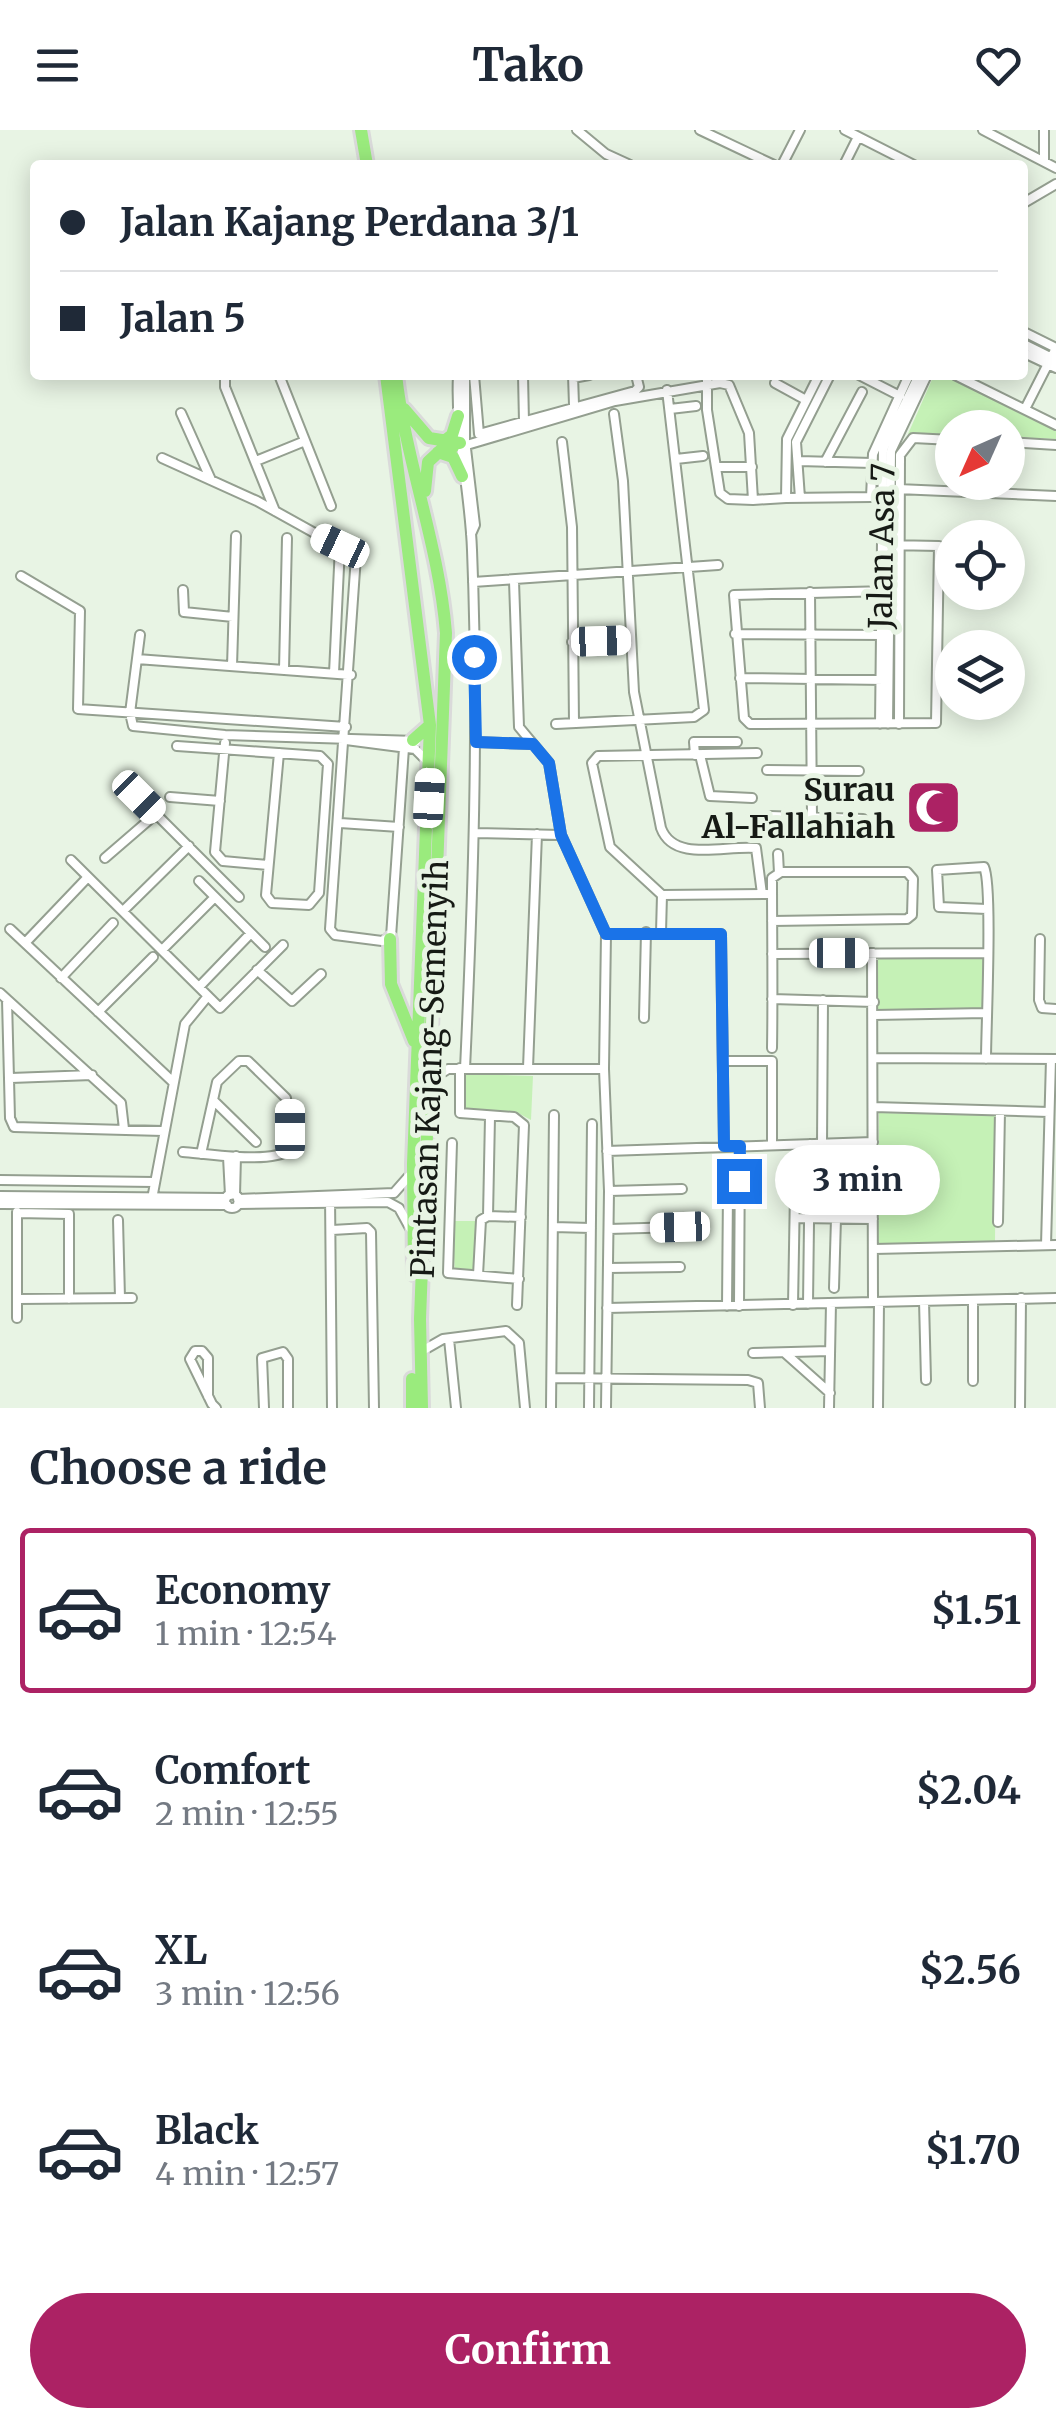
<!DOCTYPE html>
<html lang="en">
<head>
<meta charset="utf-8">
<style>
  :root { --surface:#fff; --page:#f2f2f3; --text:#1f2937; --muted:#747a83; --line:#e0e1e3; --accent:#ac2264 }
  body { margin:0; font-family:Merriweather,serif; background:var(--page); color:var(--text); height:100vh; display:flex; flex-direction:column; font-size:38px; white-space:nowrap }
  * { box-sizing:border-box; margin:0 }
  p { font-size:32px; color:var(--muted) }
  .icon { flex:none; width:55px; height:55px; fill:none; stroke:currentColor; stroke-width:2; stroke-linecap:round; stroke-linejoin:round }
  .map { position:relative; height:1278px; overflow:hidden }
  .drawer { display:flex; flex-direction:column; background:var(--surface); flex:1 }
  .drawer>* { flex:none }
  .hud { position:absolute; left:30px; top:30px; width:998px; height:220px; border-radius:10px; box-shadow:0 5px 25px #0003; display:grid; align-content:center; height:220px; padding:0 30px; background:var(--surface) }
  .needle { width:65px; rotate:225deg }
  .buttons { position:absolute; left:935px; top:280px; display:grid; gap:20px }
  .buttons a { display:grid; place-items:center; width:90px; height:90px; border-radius:50%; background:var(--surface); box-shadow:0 5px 25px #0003; font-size:50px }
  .end { position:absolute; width:45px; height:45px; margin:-22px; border:12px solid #1a73e8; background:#fff; box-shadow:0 0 0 5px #fff }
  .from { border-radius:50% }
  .bubble { position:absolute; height:70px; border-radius:35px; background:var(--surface); box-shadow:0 5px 25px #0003; font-size:32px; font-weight:700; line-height:70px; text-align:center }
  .car { position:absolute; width:30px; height:60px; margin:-30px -15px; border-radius:12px; box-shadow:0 0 8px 2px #0007; background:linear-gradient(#fff 24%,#345 0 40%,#fff 0 76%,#345 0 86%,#fff 0) }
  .hud b { display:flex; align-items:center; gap:35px; height:95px; font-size:38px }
  .hud b+b { border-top:2px solid var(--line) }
  .hud i { width:25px; height:25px; background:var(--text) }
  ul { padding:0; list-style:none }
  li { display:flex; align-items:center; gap:30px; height:165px; margin:0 20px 15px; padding:0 10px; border:5px solid transparent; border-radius:10px }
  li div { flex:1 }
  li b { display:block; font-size:38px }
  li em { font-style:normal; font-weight:700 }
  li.on { border-color:var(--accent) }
  li>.icon { width:90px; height:90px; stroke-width:1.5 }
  h2 { padding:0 30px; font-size:45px; line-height:120px }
  .action { display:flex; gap:20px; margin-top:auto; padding:20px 30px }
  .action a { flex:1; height:115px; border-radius:60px; background:var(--accent); color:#fff; font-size:40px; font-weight:700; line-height:115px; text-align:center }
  header { display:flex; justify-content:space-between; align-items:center; height:130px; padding:0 30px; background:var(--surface); font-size:45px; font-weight:700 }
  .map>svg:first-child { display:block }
  .green { fill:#c5f1b6 }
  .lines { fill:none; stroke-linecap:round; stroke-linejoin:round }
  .minor-casing { stroke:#949f90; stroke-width:12 }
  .highway-casing { stroke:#dadada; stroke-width:18 }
  .minor { stroke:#fff; stroke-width:8 }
  .highway { stroke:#9aeb7d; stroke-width:12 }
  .route { stroke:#1a73e8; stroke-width:12 }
  .labels { text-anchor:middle; stroke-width:10; stroke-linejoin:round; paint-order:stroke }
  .street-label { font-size:32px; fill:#161a15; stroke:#e8f4e4 }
  .poi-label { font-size:32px; font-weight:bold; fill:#161a15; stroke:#e8f4e4; text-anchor:end }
</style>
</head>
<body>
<header><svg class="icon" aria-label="menu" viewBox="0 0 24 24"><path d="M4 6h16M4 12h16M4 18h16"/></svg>Tako<svg class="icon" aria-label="heart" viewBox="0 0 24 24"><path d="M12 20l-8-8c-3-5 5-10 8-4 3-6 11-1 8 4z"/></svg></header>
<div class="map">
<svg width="1056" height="1278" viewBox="0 0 1056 1278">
  <rect width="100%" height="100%" fill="#e8f4e4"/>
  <!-- green -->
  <path class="green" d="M934,245H945L1056,300V309L1008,307V298H952V306L908,304Z
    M983,825V879L878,881V826Z
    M467,944L533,946L531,990L518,983L462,979L461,950Z
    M879,983L996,985L995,1111L877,1114Z
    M452,1091H478L477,1143L455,1144Z"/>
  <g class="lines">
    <defs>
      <path id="minor" d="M577,0L606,24L630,35
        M700,0L774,35
        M845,0L914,35
        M983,0L1056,38
        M1044,0V31
        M782,35L800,0
        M844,35L858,7
        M1022,74L1056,54
        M1022,201L1056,218L1025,279
        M1022,213L1056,230
        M1022,222L1056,238
        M225,245V257L275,381
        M279,245L331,376
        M458,245C455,304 470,361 472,420C479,593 473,765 465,939
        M465,245V310L475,395L471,404
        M474,245L479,304L635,261L639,257L636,245
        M523,245L524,292
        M573,245L574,275
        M707,245V280L720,363L728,369L753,370
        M859,245L900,266
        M955,245L1056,295
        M573,248L589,245
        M775,253L806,270
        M670,279L696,276
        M181,283L211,350
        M614,284L623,351L634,562L661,698C674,733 725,715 756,718L762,764
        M562,312L572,397L574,593
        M1008,312L1056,315
        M460,317L615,271L720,253L729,255L749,303L753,370L786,368L787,309L819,245
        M162,328L257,371L356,426L330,799L335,805L382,811L391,807L404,618
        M676,329L703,326
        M256,331L305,311
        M799,331L872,333
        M825,332L862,262
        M718,337H752
        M898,359L1056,366
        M786,368L871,367L873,324L909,245
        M800,368L796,312L830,245
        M21,446L80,481L78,579L346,597
        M514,451L519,597L549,633L561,705L606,804L604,939L609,1061L606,1278
        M473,452L718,435
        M183,460L184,482L233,487
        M888,461L734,465L744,588L750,594L936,593L939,416L888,415
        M810,462L812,687
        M735,504L883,505
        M140,505L130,583L133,596L225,605L416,611
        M572,512L630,509
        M137,529L351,545
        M232,536L236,406
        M284,539L287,408
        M334,543L340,416
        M740,548L884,550
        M556,594L694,587L704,580L667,260
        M880,594L883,319L919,245
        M888,594L891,321L927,245
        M899,594L900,325L913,308L952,310
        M346,610L415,619L429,633
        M476,612L533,614
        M225,613L215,722L223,731L268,735
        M177,616L320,626L328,634L319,763L309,775L272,773L266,765L279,623
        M757,623L598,626L592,633L610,717L662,765L767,764
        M695,625L694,612H737
        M700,625L710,666L752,668
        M767,640L859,641
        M139,667L239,767
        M170,667L220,671
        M770,686L863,689
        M340,693L399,697
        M476,703L561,705
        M778,724L779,743
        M105,728L156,684
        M71,730L220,878L283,815
        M199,751L265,817
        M123,781L189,716
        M772,791L907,789L912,785L913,749L907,742H781L772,748C772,805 773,862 772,918
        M10,799L172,951
        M661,802L662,765
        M606,804H721L724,1016
        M1040,809L1039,870L1042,878L1056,879
        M25,813L88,747
        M162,820L215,767
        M872,823L873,1172
        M772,824L986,823
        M257,840L292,871L321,844
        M61,848L113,793
        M199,857L251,803
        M0,863L121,973L124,999
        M772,869L874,872
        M7,870L10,988L14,997L163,1001
        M98,882L153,827
        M874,885L986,883
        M644,888L646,802
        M874,928L1056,929
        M986,929C986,898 993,755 984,737L937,740L939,777L987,779
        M723,931H772V1015
        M460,938V983L514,987L524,995L517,1175
        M528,938L537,704
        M11,948L92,945
        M432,949L448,939H604
        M213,970L256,1012
        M873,977L1049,982
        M452,1013L448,1143L519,1149
        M861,1013L862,1089
        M822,1014L823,870
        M607,1021L873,1012
        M183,1022C208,1024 270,1034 290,1020L286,968L248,931H239L217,952L201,1024
        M228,1027L230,1065
        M0,1050L154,1052
        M609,1061L682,1059
        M225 1071a7 7 0 1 1 14 0a7 7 0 1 1-14 0Z
        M235,1065L236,1026
        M0,1066L226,1068
        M330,1066L332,1278
        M152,1069L185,894L208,866
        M238,1069L394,1063L409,1046
        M0,1074L227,1075
        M238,1074L388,1072L399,1078L410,1098
        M17,1083L69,1084V1169
        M488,1086L521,1087
        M796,1088L873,1089
        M118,1090L120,1168
        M998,1092L1000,981
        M553,1097L591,1098
        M609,1099L680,1097
        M332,1100L367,1098L371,1102L374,1278
        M1046,1115L1051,929
        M874,1119L1056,1115
        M608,1138L680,1137
        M478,1145L481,1090L488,1086L490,987
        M834,1158L836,1088
        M18,1169L132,1168
        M924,1171L926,1250
        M808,1174L810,1014
        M793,1175L795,1061
        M727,1176L728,1061L739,1051
        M739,1176L740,1016
        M607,1178L1056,1168
        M17,1188V1082
        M449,1209L456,1278
        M422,1221L443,1209L506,1201L519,1213L525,1278
        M753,1223L830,1221
        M785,1223L830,1263
        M552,1248L748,1250L758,1253L760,1278
        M973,1251V1170
        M208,1266V1228L202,1221H195L190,1229L212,1274L216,1278
        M264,1278L262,1228L283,1222L288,1229V1278
        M551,1278L554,985
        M589,1278L592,994
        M829,1278L831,1173
        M878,1278L879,1172
        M1020,1278L1021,1168"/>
      <path id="highway" d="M361,0L367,35
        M386,245L430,595L413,1034L414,1144
        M396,245C406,333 439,415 446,503L420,1189L422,1278
        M404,279L429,308L460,313
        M443,312L452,305L458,286
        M438,322L453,327L462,346
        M425,361L428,332L442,319L453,317
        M413,610L430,595
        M390,809L391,854L414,911
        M412,1249V1278"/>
    </defs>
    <!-- minor casing -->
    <use href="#minor" class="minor-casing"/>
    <!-- highway casing -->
    <use href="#highway" class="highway-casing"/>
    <!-- minor -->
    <use href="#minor" class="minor"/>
    <!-- highway -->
    <use href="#highway" class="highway"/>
  </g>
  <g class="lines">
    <!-- route -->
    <path class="route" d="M474,527L476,612L533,614L549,633L561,705L606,804H721L724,1016H740L739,1051"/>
  </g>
  <!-- icons -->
  <defs>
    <symbol id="mosque-square" viewBox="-11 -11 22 22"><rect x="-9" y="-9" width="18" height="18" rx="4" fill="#ac2264" stroke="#e8f4e4"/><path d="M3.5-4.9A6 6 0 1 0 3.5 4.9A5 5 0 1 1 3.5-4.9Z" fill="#fff"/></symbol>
  </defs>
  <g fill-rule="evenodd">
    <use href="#mosque-square" x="902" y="646" width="63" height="63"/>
  </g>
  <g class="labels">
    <!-- street labels -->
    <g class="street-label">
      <text transform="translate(882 416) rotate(-89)" y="11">Jalan Asa 7</text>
      <text transform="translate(430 939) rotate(-88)" y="11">Pintasan Kajang-Semenyih</text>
    </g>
    <!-- poi labels -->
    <g class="poi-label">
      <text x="895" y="671">Surau<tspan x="895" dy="37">Al-Fallahiah</tspan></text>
    </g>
  </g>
</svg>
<div class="buttons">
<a><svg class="needle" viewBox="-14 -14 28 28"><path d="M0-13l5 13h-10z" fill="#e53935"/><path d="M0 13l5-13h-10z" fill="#747a83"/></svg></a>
<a><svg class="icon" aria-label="locate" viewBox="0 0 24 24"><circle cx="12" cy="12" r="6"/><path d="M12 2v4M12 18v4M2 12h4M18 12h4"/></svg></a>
<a><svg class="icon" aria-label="layers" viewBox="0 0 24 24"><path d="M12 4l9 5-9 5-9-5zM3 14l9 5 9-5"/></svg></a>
</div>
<i class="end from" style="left:474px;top:527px"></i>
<i class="end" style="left:739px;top:1051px"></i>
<div class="bubble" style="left:775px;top:1015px;width:165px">3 min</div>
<i class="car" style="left:340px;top:416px;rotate:295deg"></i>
<i class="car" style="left:601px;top:511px;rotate:88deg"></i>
<i class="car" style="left:139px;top:667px;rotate:135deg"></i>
<i class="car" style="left:429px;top:668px;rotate:3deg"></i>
<i class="car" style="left:839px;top:823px;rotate:90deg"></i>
<i class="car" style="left:290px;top:999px;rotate:0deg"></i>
<i class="car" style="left:680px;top:1097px;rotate:268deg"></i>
<div class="hud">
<b><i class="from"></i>Jalan Kajang Perdana 3/1</b>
<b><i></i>Jalan 5</b>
</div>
</div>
<section class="drawer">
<h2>Choose a ride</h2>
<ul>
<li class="on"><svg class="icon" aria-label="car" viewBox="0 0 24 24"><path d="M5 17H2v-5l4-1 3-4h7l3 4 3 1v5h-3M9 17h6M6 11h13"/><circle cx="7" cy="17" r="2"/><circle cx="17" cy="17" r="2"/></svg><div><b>Economy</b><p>1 min · 12:54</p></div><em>$1.51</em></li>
<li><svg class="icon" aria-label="car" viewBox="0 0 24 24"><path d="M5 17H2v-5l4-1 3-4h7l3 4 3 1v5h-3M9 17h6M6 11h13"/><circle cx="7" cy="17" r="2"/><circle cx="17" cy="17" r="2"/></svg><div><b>Comfort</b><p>2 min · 12:55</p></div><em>$2.04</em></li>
<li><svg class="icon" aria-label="car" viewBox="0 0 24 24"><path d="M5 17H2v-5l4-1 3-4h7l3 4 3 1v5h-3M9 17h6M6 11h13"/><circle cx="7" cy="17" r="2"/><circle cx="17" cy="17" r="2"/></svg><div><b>XL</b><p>3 min · 12:56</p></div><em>$2.56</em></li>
<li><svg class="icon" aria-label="car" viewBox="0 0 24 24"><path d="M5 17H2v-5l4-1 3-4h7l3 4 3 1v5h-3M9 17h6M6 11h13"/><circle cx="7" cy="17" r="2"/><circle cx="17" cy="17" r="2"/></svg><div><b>Black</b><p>4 min · 12:57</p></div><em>$1.70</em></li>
</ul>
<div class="action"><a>Confirm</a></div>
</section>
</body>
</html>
